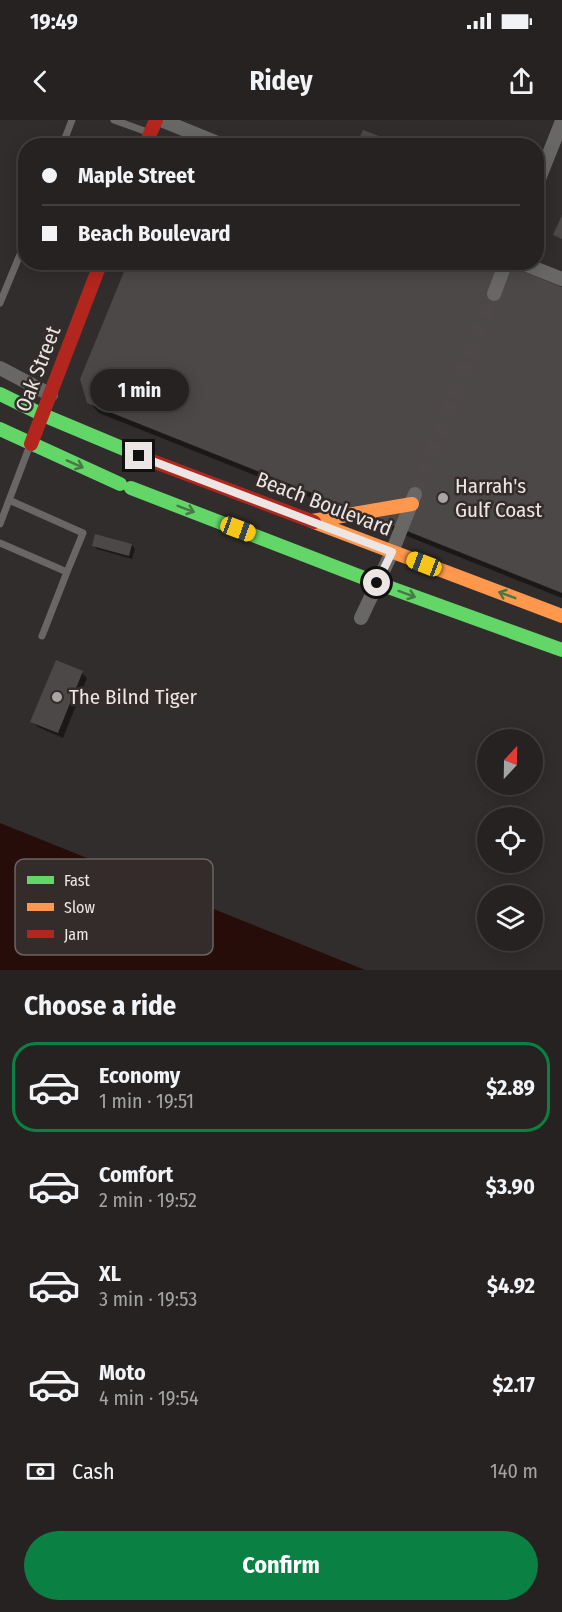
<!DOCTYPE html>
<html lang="en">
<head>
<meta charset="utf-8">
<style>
  :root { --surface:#262222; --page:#322f2f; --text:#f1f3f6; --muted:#a4a4a5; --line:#423f40; --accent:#0b8043 }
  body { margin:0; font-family:"Fira Sans Condensed",sans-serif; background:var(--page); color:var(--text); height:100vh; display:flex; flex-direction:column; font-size:22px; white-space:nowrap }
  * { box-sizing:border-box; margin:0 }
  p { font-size:20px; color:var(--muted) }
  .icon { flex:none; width:33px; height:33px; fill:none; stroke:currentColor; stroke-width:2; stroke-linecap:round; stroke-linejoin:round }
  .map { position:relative; height:850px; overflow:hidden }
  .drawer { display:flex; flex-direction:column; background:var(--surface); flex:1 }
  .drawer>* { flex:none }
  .top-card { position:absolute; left:18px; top:18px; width:526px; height:132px; border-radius:24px; box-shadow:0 3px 15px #0003,0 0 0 2px var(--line); display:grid; align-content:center; height:132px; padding:0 24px; background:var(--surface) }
  .needle { width:39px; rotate:22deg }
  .buttons { position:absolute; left:477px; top:609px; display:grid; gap:12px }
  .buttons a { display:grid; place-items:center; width:66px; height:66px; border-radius:50%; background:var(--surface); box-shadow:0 3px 15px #0003,0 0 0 2px var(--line); font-size:30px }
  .end { position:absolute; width:27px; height:27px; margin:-14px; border:8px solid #ebe5e4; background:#111; box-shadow:0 0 0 3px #111 }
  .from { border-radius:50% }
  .bubble { position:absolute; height:42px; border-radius:21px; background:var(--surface); box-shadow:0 3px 15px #0003,0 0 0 2px var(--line); font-size:20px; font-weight:700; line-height:42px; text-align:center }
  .car { position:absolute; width:18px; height:36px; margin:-18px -9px; border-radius:8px; box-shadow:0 0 4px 2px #0007; background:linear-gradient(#f5c518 24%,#345 0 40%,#f5c518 0 76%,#345 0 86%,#f5c518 0) }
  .top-card b { display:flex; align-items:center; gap:21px; height:57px; font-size:22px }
  .top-card b+b { border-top:2px solid var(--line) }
  .top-card i { width:15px; height:15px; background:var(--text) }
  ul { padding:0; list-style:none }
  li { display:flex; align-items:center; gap:18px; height:90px; margin:0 12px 9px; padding:0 12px; border:3px solid transparent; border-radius:24px }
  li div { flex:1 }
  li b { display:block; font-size:22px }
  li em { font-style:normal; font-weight:700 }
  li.active { border-color:var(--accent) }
  li>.icon { width:54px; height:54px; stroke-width:1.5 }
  h2 { padding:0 24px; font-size:27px; line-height:72px }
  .pay { display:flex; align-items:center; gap:15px; height:66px; padding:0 24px; font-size:22px }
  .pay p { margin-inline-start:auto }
  .button { display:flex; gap:12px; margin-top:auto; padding:12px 24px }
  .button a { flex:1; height:69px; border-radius:36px; background:var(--accent); color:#fff; font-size:24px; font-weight:700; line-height:69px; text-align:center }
  .status { display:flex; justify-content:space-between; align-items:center; height:42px; padding:0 30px; background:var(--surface); direction:ltr }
  .status svg { height:16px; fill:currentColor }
  header { display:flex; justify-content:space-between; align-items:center; height:78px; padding:0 24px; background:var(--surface); font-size:27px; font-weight:700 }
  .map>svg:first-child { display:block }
  .water { fill:#260d0a }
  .shadow { fill:#0007 }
  .building { fill:#4c4848 }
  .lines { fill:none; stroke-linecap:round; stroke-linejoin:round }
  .street-tunnel { stroke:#4e4948; stroke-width:14; stroke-dasharray:14 7; stroke-linecap:butt }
  .lane { stroke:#696666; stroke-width:7 }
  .street { stroke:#696666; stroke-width:14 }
  .fast { stroke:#63d668; stroke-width:14 }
  .slow { stroke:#ff974d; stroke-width:14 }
  .jam { stroke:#b3261e; stroke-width:14 }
  .oneway { stroke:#497846 }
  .route { stroke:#ebe5e4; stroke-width:8 }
  .poi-dot { fill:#aaa5a4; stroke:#342c2b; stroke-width:2 }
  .labels { text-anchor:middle; stroke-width:5; stroke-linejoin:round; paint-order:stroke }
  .street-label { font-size:21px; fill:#ebe5e4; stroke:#342c2b }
  .poi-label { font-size:21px; fill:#ebe5e4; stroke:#342c2b; text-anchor:start }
  .key { fill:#342c2b; stroke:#6b6462; stroke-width:1.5 }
  .key-label { font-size:16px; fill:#ebe5e4 }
</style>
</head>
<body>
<div class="status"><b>19:49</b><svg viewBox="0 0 49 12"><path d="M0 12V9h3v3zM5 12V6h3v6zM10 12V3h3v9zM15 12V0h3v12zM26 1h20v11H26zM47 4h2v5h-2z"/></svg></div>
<header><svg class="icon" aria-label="back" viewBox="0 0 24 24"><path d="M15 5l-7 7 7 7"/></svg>Ridey<svg class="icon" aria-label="share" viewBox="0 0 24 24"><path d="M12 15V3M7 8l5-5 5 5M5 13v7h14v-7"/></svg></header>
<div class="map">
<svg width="562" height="850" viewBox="0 0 562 850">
  <rect width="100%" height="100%" fill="#322d2d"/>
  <!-- water -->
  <path class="water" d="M0,703L365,850H0Z"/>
  <!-- shadow -->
  <path class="shadow" d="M378,18L382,21L380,26H358Z
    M562,169V478L99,293L89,282Z
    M132,425L135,429L132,439L97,429L94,426Z
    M82,553L87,558L63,618L38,607L32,602Z"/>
  <!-- building -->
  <path class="building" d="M363,10L379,16L375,26H356Z
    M184,17L205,25V26H176L177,22Z
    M562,95V119L553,115Z
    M128,142H500L562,167V473L87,283L80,259Z
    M95,414L132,424L129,436L92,426Z
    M56,540L83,551L58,613L30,602Z"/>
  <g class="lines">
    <!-- street-tunnel -->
    <path class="street-tunnel" d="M415,374L494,174"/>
    <!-- lane -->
    <path class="lane" d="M114,0L150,13
      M62,26L72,0
      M142,142L144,143
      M0,183L26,120
      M0,404L30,325
      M0,423L67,452L83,413L9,380
      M42,516L67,452"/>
    <!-- street -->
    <path class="street" d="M161,0L225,26
      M537,64L562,1
      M519,142L562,159
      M494,174L506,142
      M0,248L51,275
      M361,498L392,432L415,374"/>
    <!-- fast -->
    <path class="fast" d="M0,274L43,295L129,331
      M0,309L120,364
      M131,368L377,463L562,530"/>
    <!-- slow -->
    <path class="slow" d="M312,401L412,384
      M314,402L562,496"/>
    <!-- jam -->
    <path class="jam" d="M145,26L156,0
      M31,324L101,142
      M139,336L314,402"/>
  </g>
  <!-- one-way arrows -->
  <defs><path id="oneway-shaft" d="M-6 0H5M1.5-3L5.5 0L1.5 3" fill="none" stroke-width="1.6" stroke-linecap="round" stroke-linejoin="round" transform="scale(1.5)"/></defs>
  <g class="oneway">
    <use href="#oneway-shaft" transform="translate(75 344) rotate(24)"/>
    <use href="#oneway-shaft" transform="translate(186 389) rotate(21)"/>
    <use href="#oneway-shaft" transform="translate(407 474) rotate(20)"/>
    <use href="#oneway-shaft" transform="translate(507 475) rotate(-159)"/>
  </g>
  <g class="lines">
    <!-- route -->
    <path class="route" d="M139,336L392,432L377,463"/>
  </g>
  <!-- markers -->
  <g class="poi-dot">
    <circle cx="443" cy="378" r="6"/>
    <circle cx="57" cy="577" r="6"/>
  </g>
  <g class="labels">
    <!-- street labels -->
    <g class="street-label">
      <text transform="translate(38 249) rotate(-69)" y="7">Oak Street</text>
      <text transform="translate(324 384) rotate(21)" y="7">Beach Boulevard</text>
    </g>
    <!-- poi labels -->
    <g class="poi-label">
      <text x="455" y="373">Harrah's<tspan x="455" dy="24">Gulf Coast</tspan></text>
      <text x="69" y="584">The Bilnd Tiger</text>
    </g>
  </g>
  <!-- legend -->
  <rect x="15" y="739" width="198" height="96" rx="9" class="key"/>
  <rect x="27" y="756" width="27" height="8" fill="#63d668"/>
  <rect x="27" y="783" width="27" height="8" fill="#ff974d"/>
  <rect x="27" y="810" width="27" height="8" fill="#b3261e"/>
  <g class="key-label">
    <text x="64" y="766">Fast</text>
    <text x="64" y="793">Slow</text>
    <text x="64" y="820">Jam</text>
  </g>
</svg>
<div class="buttons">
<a><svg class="needle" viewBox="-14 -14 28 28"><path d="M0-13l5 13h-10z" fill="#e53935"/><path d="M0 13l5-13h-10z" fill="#a4a4a5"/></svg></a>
<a><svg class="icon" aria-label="locate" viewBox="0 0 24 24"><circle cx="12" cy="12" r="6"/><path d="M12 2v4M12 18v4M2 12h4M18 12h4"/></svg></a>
<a><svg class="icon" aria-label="layers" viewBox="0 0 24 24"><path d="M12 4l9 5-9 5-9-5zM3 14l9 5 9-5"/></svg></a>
</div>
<i class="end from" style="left:377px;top:463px"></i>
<i class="end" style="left:139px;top:336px"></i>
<div class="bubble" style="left:90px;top:249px;width:99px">1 min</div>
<i class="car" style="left:238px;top:409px;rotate:110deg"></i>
<i class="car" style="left:424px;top:444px;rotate:291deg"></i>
<div class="top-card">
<b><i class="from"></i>Maple Street</b>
<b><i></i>Beach Boulevard</b>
</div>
</div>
<section class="drawer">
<h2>Choose a ride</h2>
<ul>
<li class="active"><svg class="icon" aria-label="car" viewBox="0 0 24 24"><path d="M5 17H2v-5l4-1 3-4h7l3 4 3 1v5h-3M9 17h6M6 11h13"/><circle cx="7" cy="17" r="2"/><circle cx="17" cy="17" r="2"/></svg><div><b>Economy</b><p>1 min · 19:51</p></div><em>$2.89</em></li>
<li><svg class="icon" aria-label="car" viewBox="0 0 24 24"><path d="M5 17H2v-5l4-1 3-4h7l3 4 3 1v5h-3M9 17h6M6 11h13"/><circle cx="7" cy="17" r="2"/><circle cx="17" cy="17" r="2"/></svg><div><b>Comfort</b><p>2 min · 19:52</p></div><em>$3.90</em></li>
<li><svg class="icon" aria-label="car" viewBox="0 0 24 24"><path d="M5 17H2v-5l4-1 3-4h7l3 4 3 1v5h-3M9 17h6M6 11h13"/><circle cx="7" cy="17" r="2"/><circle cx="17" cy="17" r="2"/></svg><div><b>XL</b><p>3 min · 19:53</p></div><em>$4.92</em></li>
<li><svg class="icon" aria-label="car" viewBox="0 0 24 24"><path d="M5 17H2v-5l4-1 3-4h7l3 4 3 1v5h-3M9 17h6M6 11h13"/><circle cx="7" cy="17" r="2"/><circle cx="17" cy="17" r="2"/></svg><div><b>Moto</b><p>4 min · 19:54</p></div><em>$2.17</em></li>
</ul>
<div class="pay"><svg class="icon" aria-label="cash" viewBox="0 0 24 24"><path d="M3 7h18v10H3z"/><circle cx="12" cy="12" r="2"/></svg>Cash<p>140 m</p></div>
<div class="button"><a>Confirm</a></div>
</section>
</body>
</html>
